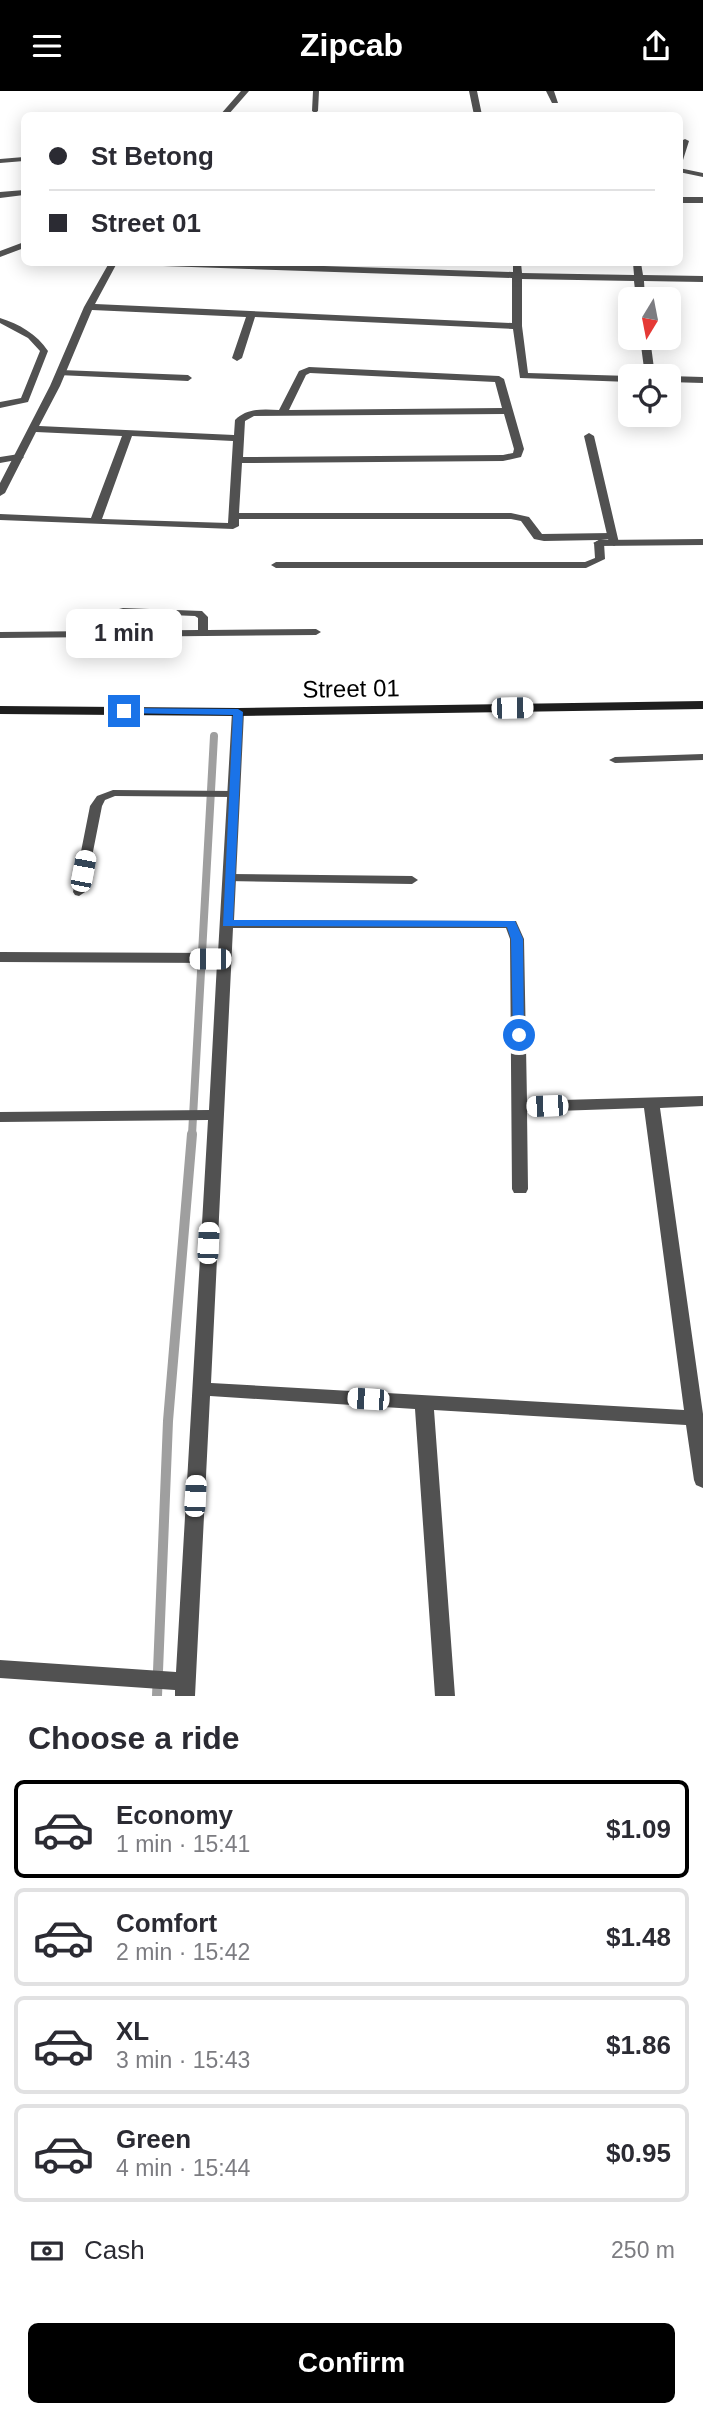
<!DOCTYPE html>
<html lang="en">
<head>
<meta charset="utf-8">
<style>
  :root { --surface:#fff; --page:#f2f2f3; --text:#2b2b33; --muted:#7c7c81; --line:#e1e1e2; --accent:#000 }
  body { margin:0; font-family:Helvetica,sans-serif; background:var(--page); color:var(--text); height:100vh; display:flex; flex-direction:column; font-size:26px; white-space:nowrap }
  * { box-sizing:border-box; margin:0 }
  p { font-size:23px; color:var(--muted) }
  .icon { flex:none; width:38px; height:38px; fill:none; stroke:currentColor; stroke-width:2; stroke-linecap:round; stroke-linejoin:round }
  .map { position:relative; height:1605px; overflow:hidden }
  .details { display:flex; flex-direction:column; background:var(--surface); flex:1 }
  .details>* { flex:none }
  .hud { position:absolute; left:21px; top:21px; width:662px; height:154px; border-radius:10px; box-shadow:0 4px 18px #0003; display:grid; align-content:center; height:154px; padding:0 28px; background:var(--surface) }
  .needle { width:46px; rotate:190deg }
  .tools { position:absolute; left:618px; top:196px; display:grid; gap:14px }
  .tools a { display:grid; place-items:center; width:63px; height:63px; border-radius:10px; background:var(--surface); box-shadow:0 4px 18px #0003; font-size:35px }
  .end { position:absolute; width:32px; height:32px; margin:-16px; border:9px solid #1a73e8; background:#fff; box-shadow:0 0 0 4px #fff }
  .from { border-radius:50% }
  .bubble { position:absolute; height:49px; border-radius:10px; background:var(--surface); box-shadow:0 4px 18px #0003; font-size:23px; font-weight:600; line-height:49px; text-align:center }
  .car { position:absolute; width:21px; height:42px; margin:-21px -10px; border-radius:9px; box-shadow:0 0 5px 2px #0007; background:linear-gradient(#fff 24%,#345 0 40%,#fff 0 76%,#345 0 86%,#fff 0) }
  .hud b { display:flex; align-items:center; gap:24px; height:66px; font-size:26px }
  .hud b+b { border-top:2px solid var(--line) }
  .hud i { width:18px; height:18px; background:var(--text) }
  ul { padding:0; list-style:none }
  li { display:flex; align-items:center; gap:21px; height:98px; margin:0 14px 10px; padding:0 14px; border:4px solid var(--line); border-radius:10px }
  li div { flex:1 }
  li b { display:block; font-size:26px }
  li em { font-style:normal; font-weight:600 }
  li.active { border-color:var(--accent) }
  li>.icon { width:63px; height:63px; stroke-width:1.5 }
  h2 { padding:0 28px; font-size:32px; line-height:84px }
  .pay { display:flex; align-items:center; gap:18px; height:77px; padding:0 28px; font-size:26px }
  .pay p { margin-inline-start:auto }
  .button { display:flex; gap:14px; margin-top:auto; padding:14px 28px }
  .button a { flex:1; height:80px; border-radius:10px; background:var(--accent); color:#fff; font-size:28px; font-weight:600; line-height:80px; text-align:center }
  header { display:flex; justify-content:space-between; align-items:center; height:91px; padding:0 28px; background:var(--accent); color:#fff; font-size:32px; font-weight:600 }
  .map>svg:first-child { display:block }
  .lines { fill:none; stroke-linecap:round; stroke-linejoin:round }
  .stream-far1 { stroke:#9f9f9f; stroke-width:8 }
  .stream { stroke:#9f9f9f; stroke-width:10 }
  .lane { fill:#515151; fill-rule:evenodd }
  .street { fill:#515151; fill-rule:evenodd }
  .secondary { fill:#1e1e1e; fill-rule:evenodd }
  .route { fill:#1a73e8 }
  .labels { text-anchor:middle; stroke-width:5; stroke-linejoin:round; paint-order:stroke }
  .street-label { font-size:24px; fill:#000; stroke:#fff }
</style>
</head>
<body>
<header><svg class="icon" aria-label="menu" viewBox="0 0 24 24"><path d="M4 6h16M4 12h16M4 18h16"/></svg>Zipcab<svg class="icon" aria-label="share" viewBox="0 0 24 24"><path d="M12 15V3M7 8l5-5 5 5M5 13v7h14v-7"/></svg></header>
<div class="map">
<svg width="703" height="1605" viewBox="0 0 703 1605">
  <rect width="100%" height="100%" fill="#fff"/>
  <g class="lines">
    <!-- stream-far1 -->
    <path class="stream-far1" d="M192,1044L214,645"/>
    <!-- stream -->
    <path class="stream" d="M157,1605L168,1330L192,1043"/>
    <!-- lane -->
    <path class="lane" d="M313,0H319L318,20L315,22L312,20Z
      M0,227C19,233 37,243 48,260L28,311L0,317V311L21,307L40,260L28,247L0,232Z
      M61,279L188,284L192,287L188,290L58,284V280Z
      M589,342L594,345L619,452L614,455L609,452L584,345Z
      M19,363L24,366L22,368L0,372V366Z
      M599,449L604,452L605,468L586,477H276L271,474L276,471H585L595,467L594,452Z
      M123,517L202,520L208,526V539L316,538L321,541L316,544L0,547V541L198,539V527L195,525L119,522V518Z
      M703,663V669L615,672L609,669L615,666Z
      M113,699L234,700L240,703L234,706L115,705L105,709L102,715L85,801L79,805L75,804L73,801L90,715L97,705Z
      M230,783L412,785L418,789L412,793L226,790L224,787L226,784Z"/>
    <!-- street -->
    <path class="street" d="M241,0H249L228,24H220Z
      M469,0H477L482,24H474Z
      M546,0H554L558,12H552Z
      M685,48L689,50L683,69L679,71L681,50Z
      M24,66V70L0,72V68Z
      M679,77L703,82V86L679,81Z
      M24,99V104L0,107V101Z
      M679,106H703V112H679Z
      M24,151V157L0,166V160Z
      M109,172H117L95,213L512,232V187L163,175L159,172H227L513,181V172H521L522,182L634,184L633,172H641L643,184L703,185V191L644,190L645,208H636L634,190L522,188V235L528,282L630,285V291L520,287L513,238L255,226L242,267L237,270L232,267L246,226L92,219L60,295L39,335L234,344L235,329C247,317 263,318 279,319L299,280L309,276L499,285L504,288L524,358L521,366L503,370L242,372L239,422H511L529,426L542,443L611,442L617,445L611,448L601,449L703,448V454L599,455L593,452L599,449L544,450L534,448L521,430L511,428H239V435L233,438L0,429V423L91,427L122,345L36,341L5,402L0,405V392L50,295L84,216ZM310,282L495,291L502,317L289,319L306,284ZM504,323L514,358L513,362L503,364L243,366L245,330L254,325ZM132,345L233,350L228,432L102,428Z
      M640,247H650L655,285H645Z
      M668,285L703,286V292L668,291Z
      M238,617L244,621L234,829L516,830L524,848L527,1010L703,1005V1015L660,1017L703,1323V1397L696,1394L694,1389L686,1334L434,1319L455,1605H435L415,1318L210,1305L195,1605H175V1599L0,1587V1569L176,1581L208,1029L0,1031V1021L209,1019L217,872L0,871V861L218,862L232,621ZM233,837H506L510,848L512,1098L514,1102H526L528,1098L527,1021L644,1017L684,1319L211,1292Z"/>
    <!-- secondary -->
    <path class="secondary" d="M703,610V618L238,625L0,623V615L238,617Z"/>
  </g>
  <!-- route -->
  <path class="route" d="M124,617L238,618L243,621L233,829L515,830L523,848L524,947L519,948L513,944L511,848L507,836L223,835L233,624L120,622V618Z"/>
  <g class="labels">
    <!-- street labels -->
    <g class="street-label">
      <text transform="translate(351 598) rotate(-1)" y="8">Street 01</text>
    </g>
  </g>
</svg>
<div class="tools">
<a><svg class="needle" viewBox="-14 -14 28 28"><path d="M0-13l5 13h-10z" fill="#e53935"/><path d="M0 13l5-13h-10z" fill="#7c7c81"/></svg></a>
<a><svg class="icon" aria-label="locate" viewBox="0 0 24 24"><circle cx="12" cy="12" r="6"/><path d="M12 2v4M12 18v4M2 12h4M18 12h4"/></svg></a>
</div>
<i class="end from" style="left:519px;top:944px"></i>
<i class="end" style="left:124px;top:620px"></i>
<div class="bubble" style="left:66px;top:518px;width:116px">1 min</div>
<i class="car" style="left:512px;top:617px;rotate:89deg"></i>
<i class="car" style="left:83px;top:780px;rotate:11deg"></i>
<i class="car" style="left:210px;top:868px;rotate:270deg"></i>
<i class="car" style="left:547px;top:1015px;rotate:268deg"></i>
<i class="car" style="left:208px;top:1152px;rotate:3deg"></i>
<i class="car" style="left:368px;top:1308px;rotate:274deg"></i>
<i class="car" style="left:195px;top:1405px;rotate:3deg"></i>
<div class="hud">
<b><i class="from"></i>St Betong</b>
<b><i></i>Street 01</b>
</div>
</div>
<section class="details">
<h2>Choose a ride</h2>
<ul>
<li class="active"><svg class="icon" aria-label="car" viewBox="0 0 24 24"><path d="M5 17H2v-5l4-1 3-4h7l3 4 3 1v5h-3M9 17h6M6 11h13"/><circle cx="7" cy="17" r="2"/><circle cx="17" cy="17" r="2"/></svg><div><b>Economy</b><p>1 min · 15:41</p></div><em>$1.09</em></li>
<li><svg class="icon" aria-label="car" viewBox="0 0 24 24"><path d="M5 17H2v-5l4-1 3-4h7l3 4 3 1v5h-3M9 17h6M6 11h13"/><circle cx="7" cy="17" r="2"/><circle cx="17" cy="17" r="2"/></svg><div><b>Comfort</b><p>2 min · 15:42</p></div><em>$1.48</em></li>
<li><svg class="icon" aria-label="car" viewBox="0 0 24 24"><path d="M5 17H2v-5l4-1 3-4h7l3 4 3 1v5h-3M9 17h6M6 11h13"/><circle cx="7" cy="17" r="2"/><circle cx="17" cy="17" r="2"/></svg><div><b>XL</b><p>3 min · 15:43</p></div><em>$1.86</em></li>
<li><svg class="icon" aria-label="car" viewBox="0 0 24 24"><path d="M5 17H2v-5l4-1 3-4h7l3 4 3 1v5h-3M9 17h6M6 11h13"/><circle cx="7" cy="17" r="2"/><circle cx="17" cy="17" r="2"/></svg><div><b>Green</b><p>4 min · 15:44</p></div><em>$0.95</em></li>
</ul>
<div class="pay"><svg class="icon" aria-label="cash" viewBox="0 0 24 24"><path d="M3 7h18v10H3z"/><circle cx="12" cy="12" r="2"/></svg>Cash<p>250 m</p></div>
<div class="button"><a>Confirm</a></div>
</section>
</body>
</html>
